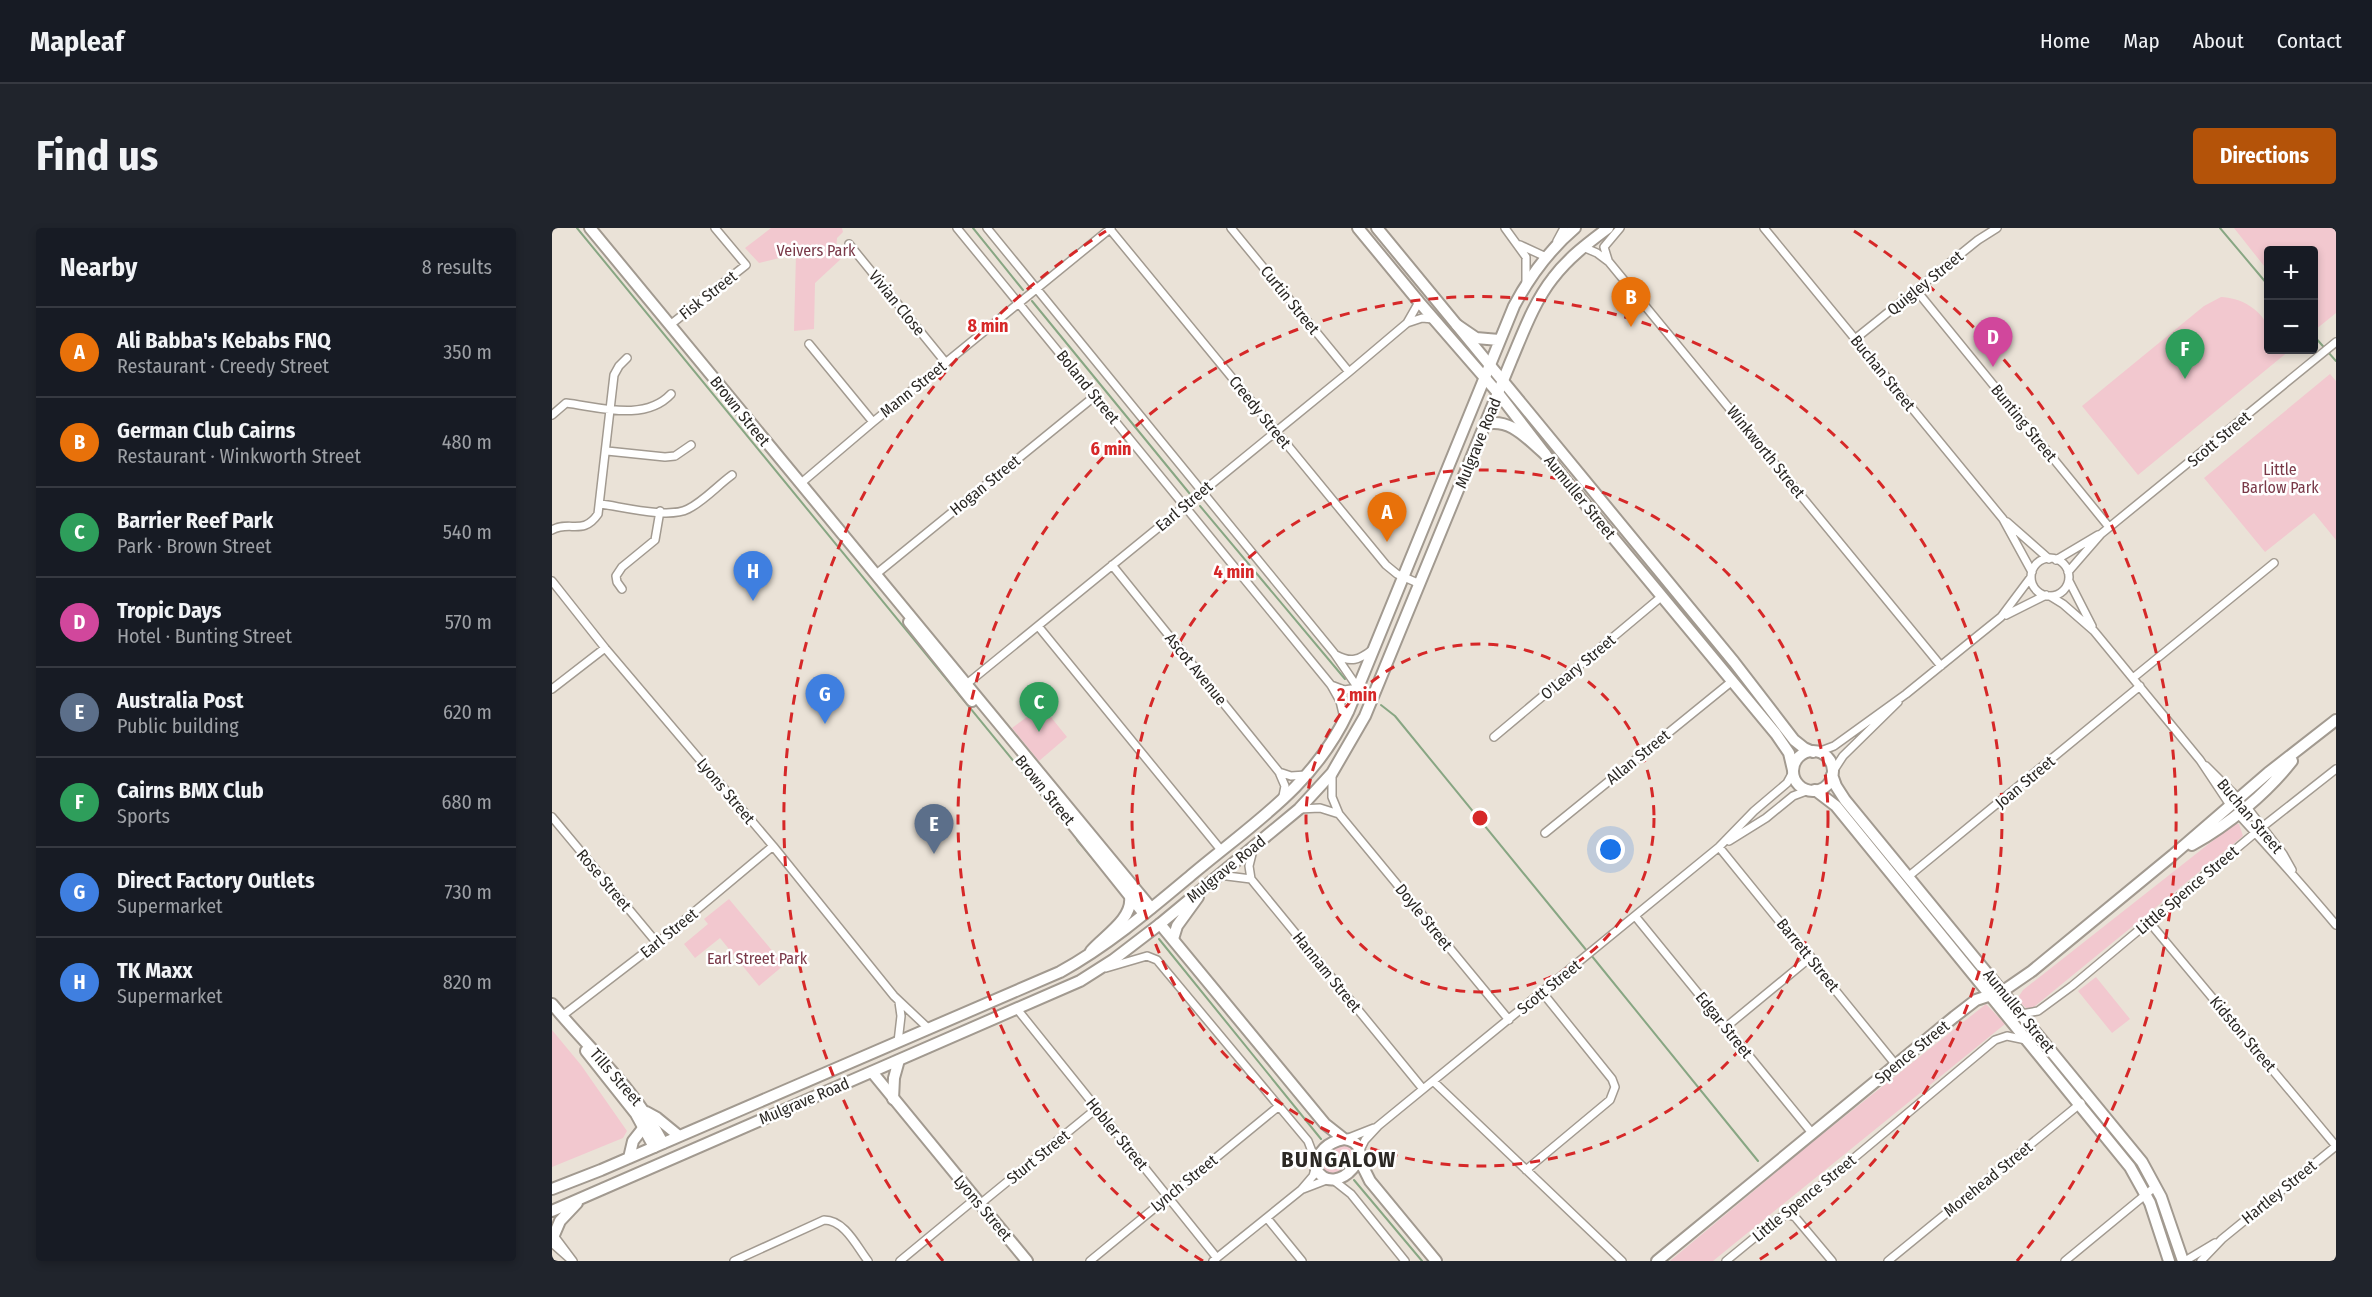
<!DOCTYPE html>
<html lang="en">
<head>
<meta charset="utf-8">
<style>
  body { margin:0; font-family:"Fira Sans Condensed",sans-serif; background:#20242c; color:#f1f3f6 }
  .controls { position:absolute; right:18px; top:18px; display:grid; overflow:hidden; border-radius:6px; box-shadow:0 3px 9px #0003 }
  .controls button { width:54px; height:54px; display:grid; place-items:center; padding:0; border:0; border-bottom:2px solid #363941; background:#171b24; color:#f1f3f6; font:30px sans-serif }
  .you { position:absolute; left:1059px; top:622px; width:21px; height:21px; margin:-15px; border:4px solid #fff; border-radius:50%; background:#1a73e8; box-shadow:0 0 0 9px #1a73e833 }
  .badge { display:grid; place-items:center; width:39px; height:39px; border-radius:50%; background:#b45309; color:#fff; font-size:20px; font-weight:700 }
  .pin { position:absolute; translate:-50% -50px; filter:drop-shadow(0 2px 3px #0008) }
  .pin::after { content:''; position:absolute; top:32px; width:21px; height:18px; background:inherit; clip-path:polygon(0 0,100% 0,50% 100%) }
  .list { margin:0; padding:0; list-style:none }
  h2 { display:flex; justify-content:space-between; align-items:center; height:78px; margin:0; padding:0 24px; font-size:26px }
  h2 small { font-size:20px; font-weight:400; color:#9ea1a6 }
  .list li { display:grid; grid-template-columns:39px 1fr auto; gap:18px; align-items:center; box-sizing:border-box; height:90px; padding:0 24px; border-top:2px solid #363941 }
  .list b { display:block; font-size:22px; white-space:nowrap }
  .list p { margin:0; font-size:20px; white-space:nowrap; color:#9ea1a6 }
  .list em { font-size:20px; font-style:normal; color:#9ea1a6 }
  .map { position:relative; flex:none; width:1784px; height:1033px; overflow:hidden; border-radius:6px }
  header { display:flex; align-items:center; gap:36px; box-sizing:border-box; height:84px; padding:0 30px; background:#171b24; border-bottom:2px solid #363941 }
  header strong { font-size:28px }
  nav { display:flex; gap:33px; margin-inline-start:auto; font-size:21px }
  .intro { display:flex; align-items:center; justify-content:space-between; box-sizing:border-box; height:144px; padding:0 36px }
  h1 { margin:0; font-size:42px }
  .button { padding:15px 27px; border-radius:6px; background:#b45309; color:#fff; font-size:21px; font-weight:700 }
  main { display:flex; gap:36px; padding:0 36px }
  aside { flex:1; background:#171b24; border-radius:6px; box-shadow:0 3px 9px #0003 }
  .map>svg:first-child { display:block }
  .green { fill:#f2c8cf }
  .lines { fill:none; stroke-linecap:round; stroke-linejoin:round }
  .stream { stroke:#88a683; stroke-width:2 }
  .street-casing { stroke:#a29a90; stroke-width:10 }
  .secondary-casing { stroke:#a29a90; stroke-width:14 }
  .primary-casing { stroke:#a29a90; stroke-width:14 }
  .street { stroke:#fff; stroke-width:7 }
  .secondary { stroke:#fff; stroke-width:10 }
  .primary { stroke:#fff; stroke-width:10 }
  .ring { fill:none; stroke:#d62828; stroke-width:3; stroke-dasharray:10 8 }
  .labels { text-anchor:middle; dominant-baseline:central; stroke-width:5; stroke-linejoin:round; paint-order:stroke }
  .park-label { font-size:16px; fill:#793948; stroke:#fff }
  .street-label { font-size:16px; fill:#2b2824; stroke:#fff }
  .district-label { font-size:22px; font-weight:bold; letter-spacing:1.5px; fill:#2b2824; stroke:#fff }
  .centre { fill:#d62828; stroke:#fff; stroke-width:3 }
  .ring-label { font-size:18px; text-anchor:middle; font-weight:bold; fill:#d62828; stroke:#fff; stroke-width:5; stroke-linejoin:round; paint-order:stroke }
</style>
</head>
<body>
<header>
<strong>Mapleaf</strong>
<nav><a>Home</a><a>Map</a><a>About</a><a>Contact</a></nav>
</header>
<div class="intro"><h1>Find us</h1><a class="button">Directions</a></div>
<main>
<aside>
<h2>Nearby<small>8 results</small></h2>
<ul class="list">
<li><span class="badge" style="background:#e8710a">A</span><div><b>Ali Babba's Kebabs FNQ</b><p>Restaurant · Creedy Street</p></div><em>350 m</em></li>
<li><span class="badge" style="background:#e8710a">B</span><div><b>German Club Cairns</b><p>Restaurant · Winkworth Street</p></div><em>480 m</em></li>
<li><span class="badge" style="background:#2e9e5b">C</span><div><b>Barrier Reef Park</b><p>Park · Brown Street</p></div><em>540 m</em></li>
<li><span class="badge" style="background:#d1479c">D</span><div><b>Tropic Days</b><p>Hotel · Bunting Street</p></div><em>570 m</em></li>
<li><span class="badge" style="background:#5c6f8a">E</span><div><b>Australia Post</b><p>Public building</p></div><em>620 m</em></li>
<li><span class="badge" style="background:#2e9e5b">F</span><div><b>Cairns BMX Club</b><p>Sports</p></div><em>680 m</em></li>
<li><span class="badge" style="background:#3f7fe0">G</span><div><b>Direct Factory Outlets</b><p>Supermarket</p></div><em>730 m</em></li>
<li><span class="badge" style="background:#3f7fe0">H</span><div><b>TK Maxx</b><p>Supermarket</p></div><em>820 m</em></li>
</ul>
</aside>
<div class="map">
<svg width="1784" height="1033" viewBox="0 0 1784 1033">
  <rect width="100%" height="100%" fill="#eae2d7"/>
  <!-- green -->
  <path class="green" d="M219,0h71l1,4 -6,6 -1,11 7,8 -28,26 -1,46 -20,2 2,-77 -37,9 -14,-15z
    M1682,0h102v85l-21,17 -1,-2v-78h-46v21z
    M1669,69c19,1 37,10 47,29 2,6 0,17 0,24l21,1 -151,124 -56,-69 122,-100z
    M1778,146l6,7v159l-22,-27 -49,39 -61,-74z
    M490,478l25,31 -28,24 -27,-33z
    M1682,596h5l4,12 -214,175 -12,-12 6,-9z
    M177,671l55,66 -25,21 -39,-48 -25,20 -11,-14 24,-20 -4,-5z
    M1544,749l34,42 -18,14 -34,-42z
    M1434,776l19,20 -292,237h-43l135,-113z
    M0,802l29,35 46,66 -4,7 -71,29z
    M795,917l7,6c-2,14 -13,24 -27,22l-5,-7c2,-13 12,-20 25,-21z"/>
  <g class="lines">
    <!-- stream -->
    <path class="stream" d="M25,0l484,591
      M421,0l50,62
      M1668,0l48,57
      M480,73l158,193
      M1762,108l22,25
      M648,278l145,173
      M829,477l14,11 192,235
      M525,612l21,25
      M607,711l162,200
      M1039,727l167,206
      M802,952l68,81"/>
    <!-- street casing -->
    <g class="street-casing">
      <path id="street" d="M405,0l374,457 9,16 4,17
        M435,0l347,425 24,35 -14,2 -13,-5
        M557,0l277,337 11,9 23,10
        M679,0l118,144
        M953,0l21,29v25
        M1212,0l239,291 29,53
        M1005,13l7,-13
        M297,16l97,119
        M968,17l26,12
        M1031,19l14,6 12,9 332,404
        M1056,32l-4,-13 16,-19
        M1364,62l193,237
        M855,95l15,-5 11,1
        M118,97l76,-60 -31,-37
        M1303,111l123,-99 19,-12
        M257,116l64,78
        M0,187l14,-12c33,4 79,19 105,-9
        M55,223l58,6 10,-1 16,-11
        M248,256l73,-62 238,-194
        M49,276c22,3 68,15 87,5 16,-8 30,-24 44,-34
        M1455,294l42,37
        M0,302c18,-10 31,6 46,-16l16,-139 5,-9 8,-8
        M1479 349a19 19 0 1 1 38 0a19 19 0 1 1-38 0Z
        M1504,332l42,-25
        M560,337l167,207 6,14 -2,10
        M1516,344l33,-38 235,-192
        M323,347l220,-179
        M0,353l53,67 168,198 121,150 35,33
        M1517,353l23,45
        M70,361l-5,-7 -1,-6 6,-9 33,-27 5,-29
        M1498,368l13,8 31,27 106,129 30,45
        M1454,387l40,-20
        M486,398l183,224
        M784,427c15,8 23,5 36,-5
        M1581,450l141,-115
        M411,459l386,-315 58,-49 12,-21
        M0,461l53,-41
        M942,509l167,-140
        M1266,524l16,-6 72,-52 69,-56 26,-21 30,-40
        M1654,538l32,32
        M727,544l12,4 15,-1
        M780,545v24l7,17 170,206
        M1280,545l11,-17 55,-54
        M1694,578l37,48 9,16
        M747,581l21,-1 19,6
        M1686,586c33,36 66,73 98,111
        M0,589l105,126
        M993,605l186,-151
        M1177,613l37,-23 27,-22 16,-6
        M1167,619l177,218
        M667,647l32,4 172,210
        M1357,648l231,-190
        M699,651l-2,-13 4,-16
        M1083,688l177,217
        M1598,695l186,223
        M554,740l41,-12 10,4 151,181 8,21
        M465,781l200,249
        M1469,786l17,-3 34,-25 189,-158 75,-59
        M10,788l95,-73 116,-97
        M1174,799l85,-70
        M346,814l3,-26 -2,-14
        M881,853l189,180
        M794,911l28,-11
        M807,924l6,-12 13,-14 341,-279 35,-36 33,-28 6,-11
        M974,942l84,-70 5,-13 -3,-8 -70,-87
        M780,951l19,15 54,67
        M751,961l26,-10
        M428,976l116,-95
        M1235,986l8,3 37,44
        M715,990l35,43
        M0,1005l21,28
        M0,1015l18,16
        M182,1033l90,-41c21,0 33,27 44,41
        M348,1033l75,-62
        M538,1033l189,-155
        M661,1033l88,-71 12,-14 3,-10
        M1174,1033l50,-41 11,-6 208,-174 12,-4 19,4
        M1336,1033l193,-158
        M1513,1033l91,-75
        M1633,1033l30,-18
        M1649,1033l21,-22 114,-93"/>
    </g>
    <!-- secondary casing -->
    <g class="secondary-casing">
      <path id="secondary" d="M38,0l561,680
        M806,0l61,74 79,91 64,83 214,258 13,19 4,17
        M825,0l357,434 60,78 10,8 9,4
        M357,394l63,79
        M1241 543a20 20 0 1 1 40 0a20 20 0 1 1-40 0Z
        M1280,547l4,11 9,14 297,362 19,35 22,64
        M485,552l107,134
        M1263,562l21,16 294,361 20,36 19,58
        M1640,617c36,-20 74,-51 100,-84
        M608,696l165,200 19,15
        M539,723c13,-15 42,-32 39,-54
        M0,776c38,46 83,85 111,139
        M34,823l50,63 18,33
        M320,844l155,189
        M792,911c40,5 -8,64 -28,30 0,-17 12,-27 28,-30z
        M807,925l4,14 7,14 66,80
        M1105,1033l297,-244 22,-17 27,-9 29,-20 141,-116 95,-82 68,-53"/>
    </g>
    <!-- primary casing -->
    <g class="primary-casing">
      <path id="primary" d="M905,97l19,13 23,2
        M933,196c26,-6 41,14 60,30
        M621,711l4,-13 21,-29
        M341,871l1,-21 5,-18
        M94,884l11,6 22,18
        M77,930l4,-17 11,-14
        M0,961l49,-19 459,-198c49,-27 92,-64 135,-100 60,-50 119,-87 153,-160l166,-406c16,-30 35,-56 61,-78
        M0,983l528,-230 33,-21 47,-36 139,-115 33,-36 33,-57 146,-355c12,-28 23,-59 42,-83 15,-20 35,-35 55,-50
        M2,1007l6,-14 17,-18"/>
    </g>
    <!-- street -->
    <use href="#street" class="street"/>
    <!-- secondary -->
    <use href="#secondary" class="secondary"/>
    <!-- primary -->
    <use href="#primary" class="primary"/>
  </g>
  <!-- distance rings -->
  <g class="ring">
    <circle cx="928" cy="590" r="174"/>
    <circle cx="928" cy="590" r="348"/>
    <path d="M651 1033A522 522 0 1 1 1205 1033"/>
    <path d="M391 1033A696 696 0 0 1 554 3M1302 3A696 696 0 0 1 1465 1033"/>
  </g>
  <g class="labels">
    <!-- park labels -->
    <g class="park-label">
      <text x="264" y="22">Veivers Park</text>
      <text x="1728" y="241">Little<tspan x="1728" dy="18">Barlow Park</tspan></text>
      <text x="205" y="730">Earl Street Park</text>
    </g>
    <!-- street labels -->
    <g class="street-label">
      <text transform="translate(1373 55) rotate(-39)">Quigley Street</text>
      <text transform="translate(156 67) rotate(-38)">Fisk Street</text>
      <text transform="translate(738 72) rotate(51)">Curtin Street</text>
      <text transform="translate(345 75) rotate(51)">Vivian Close</text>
      <text transform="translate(1331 145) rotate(51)">Buchan Street</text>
      <text transform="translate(536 159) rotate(51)">Boland Street</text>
      <text transform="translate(361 161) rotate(-39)">Mann Street</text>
      <text transform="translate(188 183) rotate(51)">Brown Street</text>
      <text transform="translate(708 184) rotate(51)">Creedy Street</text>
      <text transform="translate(1472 195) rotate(51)">Bunting Street</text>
      <text transform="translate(1667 211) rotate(-40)">Scott Street</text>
      <text transform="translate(926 215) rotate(-68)">Mulgrave Road</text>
      <text transform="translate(1214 224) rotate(51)">Winkworth Street</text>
      <text transform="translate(433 257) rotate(-39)">Hogan Street</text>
      <text transform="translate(1028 269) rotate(51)">Aumuller Street</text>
      <text transform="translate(632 278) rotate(-40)">Earl Street</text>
      <text transform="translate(1026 439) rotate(-40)">O'Leary Street</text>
      <text transform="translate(644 441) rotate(51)">Ascot Avenue</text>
      <text transform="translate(1086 529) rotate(-39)">Allan Street</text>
      <text transform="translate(1473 554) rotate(-40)">Joan Street</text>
      <text transform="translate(493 562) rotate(51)">Brown Street</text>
      <text transform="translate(174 563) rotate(50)">Lyons Street</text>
      <text transform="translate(1698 588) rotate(50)">Buchan Street</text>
      <text transform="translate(674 641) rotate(-39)">Mulgrave Road</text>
      <text transform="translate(52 652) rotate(50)">Rose Street</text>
      <text transform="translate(1635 662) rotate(-40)">Little Spence Street</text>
      <text transform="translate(872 689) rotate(51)">Doyle Street</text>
      <text transform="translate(117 705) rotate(-39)">Earl Street</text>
      <text transform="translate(1256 727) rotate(51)">Barrett Street</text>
      <text transform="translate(775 744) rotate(51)">Hannam Street</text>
      <text transform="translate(997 759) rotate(-39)">Scott Street</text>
      <text transform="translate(1467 783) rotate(51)">Aumuller Street</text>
      <text transform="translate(1172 797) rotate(51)">Edgar Street</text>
      <text transform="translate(1691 806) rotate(50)">Kidston Street</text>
      <text transform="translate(1360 824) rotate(-39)">Spence Street</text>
      <text transform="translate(64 849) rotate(49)">Tills Street</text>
      <text transform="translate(252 873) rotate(-23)">Mulgrave Road</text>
      <text transform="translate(565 906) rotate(51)">Hobler Street</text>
      <text transform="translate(486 929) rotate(-39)">Sturt Street</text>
      <text transform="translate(1436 951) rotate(-39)">Morehead Street</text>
      <text transform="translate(632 955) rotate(-39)">Lynch Street</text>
      <text transform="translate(1727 964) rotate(-39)">Hartley Street</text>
      <text transform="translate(1252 970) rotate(-39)">Little Spence Street</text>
      <text transform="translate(431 980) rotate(50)">Lyons Street</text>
    </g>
    <!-- district labels -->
    <g class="district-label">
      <text x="787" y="931">BUNGALOW</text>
    </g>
  </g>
  <circle cx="928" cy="590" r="9" class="centre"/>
  <g class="ring-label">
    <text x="436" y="104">8 min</text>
    <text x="559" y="227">6 min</text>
    <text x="682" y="350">4 min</text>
    <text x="805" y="473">2 min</text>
  </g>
</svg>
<div class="controls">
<button>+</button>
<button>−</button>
</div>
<div class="you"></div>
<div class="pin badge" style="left:835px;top:314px;background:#e8710a">A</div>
<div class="pin badge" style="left:1079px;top:99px;background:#e8710a">B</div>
<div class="pin badge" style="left:487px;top:504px;background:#2e9e5b">C</div>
<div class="pin badge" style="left:1441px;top:139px;background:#d1479c">D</div>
<div class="pin badge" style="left:382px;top:626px;background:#5c6f8a">E</div>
<div class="pin badge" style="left:1633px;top:151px;background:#2e9e5b">F</div>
<div class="pin badge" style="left:273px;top:496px;background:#3f7fe0">G</div>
<div class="pin badge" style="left:201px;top:373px;background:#3f7fe0">H</div>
</div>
</main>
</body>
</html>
